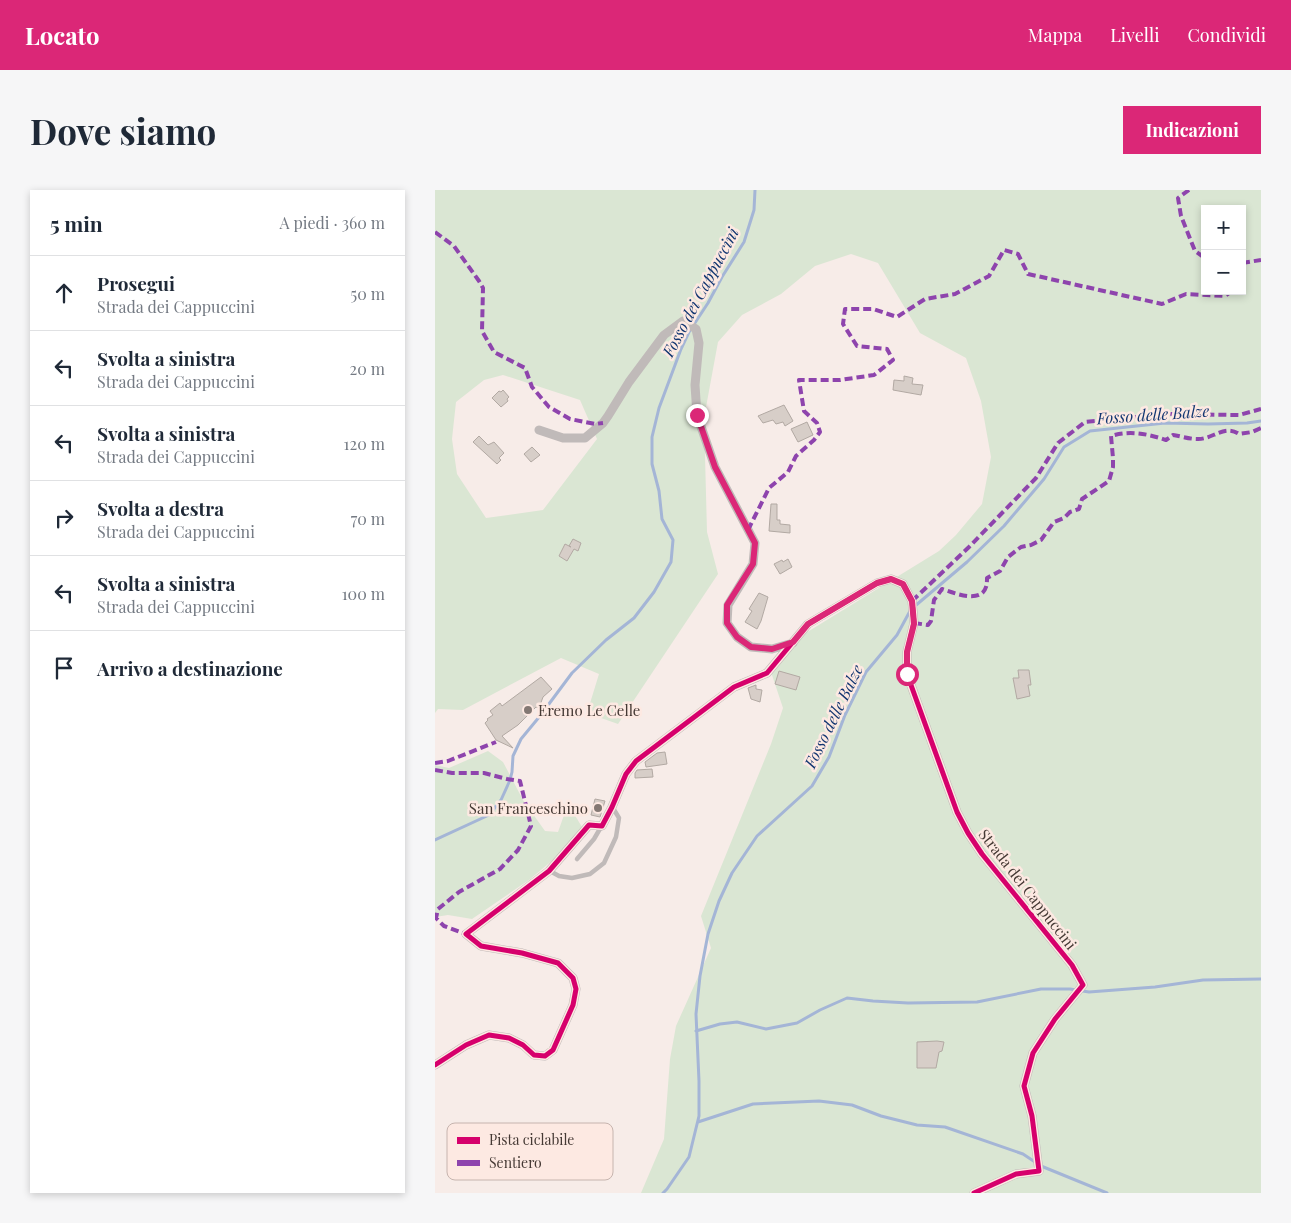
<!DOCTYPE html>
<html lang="it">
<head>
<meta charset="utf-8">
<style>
  body { margin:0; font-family:"Playfair Display",serif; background:#f6f6f7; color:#1f2937 }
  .controls { position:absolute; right:15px; top:15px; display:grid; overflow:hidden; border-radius:0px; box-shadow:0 2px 8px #0003 }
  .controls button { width:45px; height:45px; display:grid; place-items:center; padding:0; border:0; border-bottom:1px solid #e0e1e3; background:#fff; color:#1f2937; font:25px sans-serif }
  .stop { position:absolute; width:15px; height:15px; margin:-11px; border:4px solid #db2777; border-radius:50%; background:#fff }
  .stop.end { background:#db2777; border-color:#fff; box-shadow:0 1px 5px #0008 }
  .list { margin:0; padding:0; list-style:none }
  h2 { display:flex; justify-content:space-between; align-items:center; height:65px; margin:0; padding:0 20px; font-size:21px }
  h2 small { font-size:16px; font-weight:400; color:#747a83 }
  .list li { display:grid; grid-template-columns:32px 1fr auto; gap:15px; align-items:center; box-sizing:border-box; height:75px; padding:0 20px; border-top:1px solid #e0e1e3 }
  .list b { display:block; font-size:19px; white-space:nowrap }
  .list p { margin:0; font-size:16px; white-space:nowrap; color:#747a83 }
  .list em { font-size:16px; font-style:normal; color:#747a83 }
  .icon { flex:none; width:28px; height:28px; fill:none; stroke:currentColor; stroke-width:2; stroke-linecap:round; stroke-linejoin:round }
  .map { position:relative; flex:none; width:826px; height:1003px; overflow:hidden; border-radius:0px }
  header { display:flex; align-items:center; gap:30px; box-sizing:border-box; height:70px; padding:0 25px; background:#db2777; color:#fff }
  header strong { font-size:24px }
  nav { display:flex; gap:28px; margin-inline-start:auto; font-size:18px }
  .intro { display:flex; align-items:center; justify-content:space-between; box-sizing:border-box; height:120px; padding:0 30px }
  h1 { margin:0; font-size:35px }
  .button { padding:12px 22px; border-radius:0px; background:#db2777; color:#fff; font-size:18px; font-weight:700 }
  main { display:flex; gap:30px; padding:0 30px }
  aside { flex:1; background:#fff; border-radius:0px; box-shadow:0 2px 8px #0003 }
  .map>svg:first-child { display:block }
  .green { fill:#dae6d3; fill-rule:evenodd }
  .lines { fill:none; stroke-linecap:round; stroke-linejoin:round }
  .stream { stroke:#a4b5d6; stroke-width:3 }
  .building { fill:#d7cec8; stroke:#b2a9a3 }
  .service { stroke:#c0bab9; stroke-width:4.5 }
  .minor { stroke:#c0bab9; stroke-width:9 }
  .quiet { stroke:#8e44ad; stroke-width:4; stroke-dasharray:8 4; stroke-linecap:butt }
  .cycleway-casing { stroke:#fde9e2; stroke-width:8 }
  .cycleway { stroke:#d6006c; stroke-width:5 }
  .route { stroke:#db2777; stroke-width:6 }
  .poi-dot { fill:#837873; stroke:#fde9e2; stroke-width:2 }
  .labels { text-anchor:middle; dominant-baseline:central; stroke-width:5; stroke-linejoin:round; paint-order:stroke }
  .poi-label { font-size:15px; fill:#453934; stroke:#fde9e2; text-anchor:start }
  .street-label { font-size:15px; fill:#453934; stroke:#fde9e2 }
  .water-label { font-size:16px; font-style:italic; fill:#123671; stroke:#fde9e2 }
  .key { fill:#fde9e2; stroke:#c6b4ae; stroke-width:1 }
  .key-label { font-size:14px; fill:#453934 }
</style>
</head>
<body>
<header>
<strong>Locato</strong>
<nav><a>Mappa</a><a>Livelli</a><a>Condividi</a></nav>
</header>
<div class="intro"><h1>Dove siamo</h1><a class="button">Indicazioni</a></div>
<main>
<aside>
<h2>5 min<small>A piedi · 360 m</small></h2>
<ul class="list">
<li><svg class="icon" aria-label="ahead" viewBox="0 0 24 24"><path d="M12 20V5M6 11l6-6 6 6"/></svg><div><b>Prosegui</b><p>Strada dei Cappuccini</p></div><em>50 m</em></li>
<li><svg class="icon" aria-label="left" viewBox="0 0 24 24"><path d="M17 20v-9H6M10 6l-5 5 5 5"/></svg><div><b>Svolta a sinistra</b><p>Strada dei Cappuccini</p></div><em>20 m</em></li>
<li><svg class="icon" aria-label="left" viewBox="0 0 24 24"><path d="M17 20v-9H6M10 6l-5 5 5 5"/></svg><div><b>Svolta a sinistra</b><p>Strada dei Cappuccini</p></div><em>120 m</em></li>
<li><svg class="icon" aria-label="right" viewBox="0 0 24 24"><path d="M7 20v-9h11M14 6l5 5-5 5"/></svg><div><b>Svolta a destra</b><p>Strada dei Cappuccini</p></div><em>70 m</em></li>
<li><svg class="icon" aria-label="left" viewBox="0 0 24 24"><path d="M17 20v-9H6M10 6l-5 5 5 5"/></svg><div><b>Svolta a sinistra</b><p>Strada dei Cappuccini</p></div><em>100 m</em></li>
<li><svg class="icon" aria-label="arrive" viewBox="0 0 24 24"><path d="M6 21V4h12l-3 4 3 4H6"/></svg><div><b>Arrivo a destinazione</b></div></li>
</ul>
</aside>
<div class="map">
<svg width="826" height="1003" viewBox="0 0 826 1003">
  <rect width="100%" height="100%" fill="#f7ece8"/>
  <!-- green -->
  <path class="green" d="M0,0h826v1003h-620l23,-54 6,-80 6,-33 35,-78 -10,-32 70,-172 12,-36 -13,-39 26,-30 143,-88 17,-16 26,-31 9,-47 -10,-56 -15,-43 -46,-25 -42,-70 -27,-9 -36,12 -34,28 -39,21 -24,27 -14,76 3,114 11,42 -100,150 -31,-11 12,-39 -38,-16 -98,52 -25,-1 -3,4zM770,19h37v82h-37zM68,185l77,25 17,39 -54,71 -57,8 -29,-44 -5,-35 4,-37 28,-22z
    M53,561l15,11 20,38 22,31 13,1 10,-28 14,23 -22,27 -31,26 -57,39 -24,-4 -13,2v-152l14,3z"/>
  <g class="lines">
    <!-- stream -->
    <path class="stream" d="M480,416l52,-44 37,-36 40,-47 20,-32 26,-16 75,-8 43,1 39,-1 14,-2
      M0,650l54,-25 12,-15 9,-20 2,-8 1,-16 8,-17 19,-23 32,-43 34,-33 28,-22 20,-26 17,-30 2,-22 -11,-21 -3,-28 -7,-27v-27l7,-29 22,-59 8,-17 19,-29 14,-26 22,-35 10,-32 1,-20
      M261,841l24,-7 17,-2 29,7 31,-6 23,-13 27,-12 26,3 35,2 69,-1 64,-13h29l19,3 66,-5 48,-7 58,-1
      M263,932l55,-18 66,-3 33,4 29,11 36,9 28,2 78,27 12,8
      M606,976l66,27
      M228,1003l4,-4 22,-32 10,-41v-35l-3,-67 4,-38 8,-42 11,-33 13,-28 25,-37 55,-50 17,-29 16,-42 21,-43 31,-37 13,-24"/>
  </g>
  <!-- building -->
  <path class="building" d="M469,186l9,2 -1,6 11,1 -2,10 -28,-5 1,-10 10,1z
    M68,200l6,7 -2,2 1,2 -7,6 -9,-9 7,-7 2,1z
    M349,215l9,16 -8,5 -2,-4 -7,2 -3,-4 -10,3 -5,-7z
    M372,232l6,13 -15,7 -7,-13z
    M44,246l9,9 6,-3 10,11 -5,5 2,2 -4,4 -24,-22z
    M97,257l8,8 -9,7 -7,-8z
    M336,314h6v16h3v4l10,1v8l-21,-2z
    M138,349l8,4 -3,8 -4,-2 -7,12 -8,-5 6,-12 6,3 -2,-1z
    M353,369l4,8 -12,7 -6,-10 8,-4 1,2z
    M324,403l9,4 -7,24 -4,8 -12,-7 7,-11 -3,-2z
    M583,480h11l2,15h-3l2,11 -13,3 -4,-21h6z
    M344,481l21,6 -4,13 -21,-6z
    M106,487l11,12 -9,8 -4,11 -3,-1 -18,18 -16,11 11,12 -17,-8 -11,-17 3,-3 -1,-1 6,-4 -3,-4 10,-8 2,3z
    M321,495v4l6,1 -2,12 -9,-3 -3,-11z
    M230,562l2,12 -21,3 -1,-5 12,-9z
    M217,579l1,8 -18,1v-5l2,-3z
    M160,609l10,2 -5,16 -9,-2z
    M502,851l7,1 -2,9 -3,1 -3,16h-19v-26z"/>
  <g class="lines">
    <!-- service -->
    <path class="service" d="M142,669l17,-20 7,-12
      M115,681l9,5 13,2 18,-4 14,-11 12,-26 3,-19 -6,-10"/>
    <!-- minor -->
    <path class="minor" d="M104,240l24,8h22l18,-15 5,-7 21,-34 35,-47 19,-14 13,8 3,14 -4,42 2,30 18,52 40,76 -2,21 -25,41 -1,18 10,14 14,10 21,2 21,-6
      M0,875l31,-20 23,-10 20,3 14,7 11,10 11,1 8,-6 20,-45 3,-16 -3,-11 -15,-15 -36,-10 -41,-7 -15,-12 83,-63 40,-46 13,1 10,-19 14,-33 10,-13 98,-74 33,-14 41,-49 69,-41 14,-4 12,5 9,17 2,22 -7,29v22l50,138 11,21 14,21 90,111 11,20 -28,34 -22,34 -9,33 8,30 7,55 -23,3 -42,19"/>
    <!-- quiet -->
    <path class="quiet" d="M754,0l-11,8 3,18 14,35 10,7
      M0,42l19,14 25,35 4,7 -1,43 12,21 31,16 7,19 17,20 21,12 25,5 8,-1
      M807,73l19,-3
      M807,94v1
      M313,340l21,-42 19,-16 8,-16 18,-16 6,-8 -3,-9 -13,-12 -5,-31h41l34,-5 19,-15 -6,-11 -30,-3 -14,-22 2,-15h28l24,8 28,-18 30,-5 34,-18 15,-26 14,4 10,20 134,30 24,-10 39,2 7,-5
      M477,411l57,-54 67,-69 22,-35 27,-21 82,-8 72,1 22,-6
      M479,433l14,2 3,-4 3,-21 8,-11c12,4 39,15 44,-2 1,-3 1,-6 1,-9l13,-7 8,-14 13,-10 10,-2 10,-5 13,-18 10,-4 6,-6 9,-3 3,-10 27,-18 4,-14v-9l-2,-22c19,-6 37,-2 55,4l7,-5c7,1 16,4 24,4 15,1 27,-15 42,-5l13,-2 9,-4
      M0,573l13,-2 48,-19
      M0,580l17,3h32l23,6 13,2 11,45 -13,24 -18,19 -41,23 -21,17 -2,9 8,8 22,8"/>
    <!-- cycleway casing -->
    <g class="cycleway-casing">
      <path id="cycleway" d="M0,875l31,-20 23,-10 20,3 14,7 11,10 11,1 8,-6 20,-45 3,-16 -3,-11 -15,-15 -36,-10 -41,-7 -15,-12 83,-63 40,-46 13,1 10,-19 14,-33 10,-13 98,-74 33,-14 41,-49 69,-41 14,-4 12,5 9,17 2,22 -7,29v22l50,138 11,21 14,21 90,111 11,20 -28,34 -22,34 -9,33 8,30 7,55 -23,3 -42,19"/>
    </g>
    <!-- cycleway -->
    <use href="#cycleway" class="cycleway"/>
  </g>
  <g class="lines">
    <!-- route -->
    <path class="route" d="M262,225l18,52 40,76 -2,21 -26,41v18l10,14 14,10 21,2 21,-7 15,-18 69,-41 14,-4 12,5 9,17 2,23 -7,28v22"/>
  </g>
  <!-- markers -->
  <g class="poi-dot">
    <circle cx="93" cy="520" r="5"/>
    <circle cx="163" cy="618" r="5"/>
  </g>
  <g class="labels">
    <!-- poi labels -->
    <g class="poi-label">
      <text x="103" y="520">Eremo Le Celle</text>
      <text x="153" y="618" text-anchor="end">San Franceschino</text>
    </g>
    <!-- street labels -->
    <g class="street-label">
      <text transform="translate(593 699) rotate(52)">Strada dei Cappuccini</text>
    </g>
    <!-- water labels -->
    <g class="water-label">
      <text transform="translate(265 102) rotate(-62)">Fosso dei Cappuccini</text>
      <text transform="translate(718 224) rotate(-4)">Fosso delle Balze</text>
      <text transform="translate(398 526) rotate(-64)">Fosso delle Balze</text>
    </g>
  </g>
  <!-- legend -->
  <rect x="12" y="933" width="166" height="57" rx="8" class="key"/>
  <rect x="22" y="947" width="23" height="7" fill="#d6006c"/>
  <rect x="22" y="970" width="23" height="6" fill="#8e44ad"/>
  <g class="key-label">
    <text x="54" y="955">Pista ciclabile</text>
    <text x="54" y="978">Sentiero</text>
  </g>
</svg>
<div class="controls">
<button>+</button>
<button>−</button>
</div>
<div class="stop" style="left:472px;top:484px"></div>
<div class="stop end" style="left:262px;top:225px"></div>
</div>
</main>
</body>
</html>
